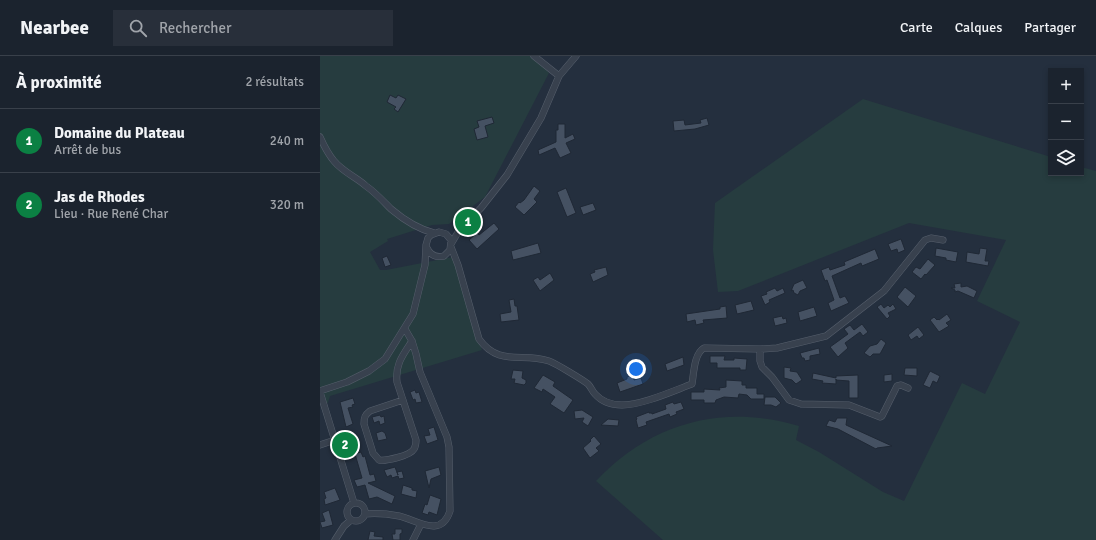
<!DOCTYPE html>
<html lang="fr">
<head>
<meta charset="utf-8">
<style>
  body { margin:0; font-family:Signika,sans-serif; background:#282f3a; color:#f1f3f6 }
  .controls { position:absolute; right:12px; top:12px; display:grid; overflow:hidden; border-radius:0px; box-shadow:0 2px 6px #0003 }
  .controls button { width:36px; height:36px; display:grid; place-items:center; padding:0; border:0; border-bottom:1px solid #39404a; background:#1b232e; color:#f1f3f6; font:20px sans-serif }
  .you { position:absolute; left:316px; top:313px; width:14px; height:14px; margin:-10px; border:3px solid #fff; border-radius:50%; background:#1a73e8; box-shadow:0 0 0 6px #1a73e833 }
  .badge { display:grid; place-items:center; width:26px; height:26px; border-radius:50%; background:#0b8043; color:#fff; font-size:13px; font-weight:700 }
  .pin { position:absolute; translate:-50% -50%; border:2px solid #fff; box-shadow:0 1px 4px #0006 }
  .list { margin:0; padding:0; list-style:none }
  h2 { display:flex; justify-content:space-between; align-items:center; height:52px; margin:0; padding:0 16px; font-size:17px }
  h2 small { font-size:13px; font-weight:400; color:#a0a4aa }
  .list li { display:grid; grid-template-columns:26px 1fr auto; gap:12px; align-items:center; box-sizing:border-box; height:64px; padding:0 16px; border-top:1px solid #39404a }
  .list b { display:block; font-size:15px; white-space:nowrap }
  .list p { margin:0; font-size:13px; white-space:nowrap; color:#a0a4aa }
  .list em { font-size:13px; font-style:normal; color:#a0a4aa }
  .icon { flex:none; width:22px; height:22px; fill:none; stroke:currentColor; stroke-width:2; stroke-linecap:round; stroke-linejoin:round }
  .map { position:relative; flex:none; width:776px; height:484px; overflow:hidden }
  header { display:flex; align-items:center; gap:24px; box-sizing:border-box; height:56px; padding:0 20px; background:#1b232e; border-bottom:1px solid #39404a }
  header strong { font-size:19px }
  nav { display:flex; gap:22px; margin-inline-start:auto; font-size:14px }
  .search { width:280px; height:36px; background:#282f3a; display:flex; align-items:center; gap:10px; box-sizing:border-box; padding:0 14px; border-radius:0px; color:#a0a4aa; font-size:15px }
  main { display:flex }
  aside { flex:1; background:#1b232e }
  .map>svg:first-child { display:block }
  .green { fill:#263c3f }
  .building { fill:#455162; stroke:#1f2835 }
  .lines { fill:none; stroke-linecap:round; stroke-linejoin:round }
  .street-casing { stroke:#565f6c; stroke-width:7 }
  .street { stroke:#38414e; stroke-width:6 }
</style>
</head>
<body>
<header>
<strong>Nearbee</strong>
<div class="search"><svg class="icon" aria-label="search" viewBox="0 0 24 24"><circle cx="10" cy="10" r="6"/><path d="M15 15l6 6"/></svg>Rechercher</div>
<nav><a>Carte</a><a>Calques</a><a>Partager</a></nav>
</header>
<main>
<aside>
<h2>À proximité<small>2 résultats</small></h2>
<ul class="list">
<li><span class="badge">1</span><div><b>Domaine du Plateau</b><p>Arrêt de bus</p></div><em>240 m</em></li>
<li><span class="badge">2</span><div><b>Jas de Rhodes</b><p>Lieu · Rue René Char</p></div><em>320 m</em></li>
</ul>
</aside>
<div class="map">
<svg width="776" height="484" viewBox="0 0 776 484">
  <rect width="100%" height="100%" fill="#242f3e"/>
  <!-- green -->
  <path class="green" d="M0,0h214l15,17 -64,124 -36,27 -17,1 -45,14 1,2 -18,11 10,18h6l67,-13 29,93 -152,46 -2,7 -6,2 -2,-2z
    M543,43l188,58v16h30v-6l15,4v369h-433l-67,-59c54,-58 127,-78 203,-55l-3,14 23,12 64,40 21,9 58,-118 23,11 35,-72 -43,-21 29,-61 -97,-17 -171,68 -20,1 -5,-42 2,-47z"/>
  <!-- building -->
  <path class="building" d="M70,39l6,3 2,-3 8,4 -8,13 -4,-3 2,-2 -9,-5z
    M172,61l2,6 -9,3 3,11 -11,3 -3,-11 5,-2 -2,-6z
    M387,62l2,7 -14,4 -21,2 -1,-10 11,-1 1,5 16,-2 -1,-3z
    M238,68h7v14l8,-4 2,5 -9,4 5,10 -11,5 -5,-10 -16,7 -1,-5 18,-8v-12h2z
    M214,130l6,5 -6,8 3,3 -13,13 -9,-8 4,-5 1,1 4,-3z
    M246,132l10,25 -9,4 -10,-25z
    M273,147l3,7 -13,5 -3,-8z
    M174,167l5,6 -22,20 -8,-9 8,-7 2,2z
    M581,183l4,11 -7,3 -1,-4 -6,2 -3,-7z
    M218,187l3,10 -28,7 -2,-9z
    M616,192l22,4 -2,10 -10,-2v-2l-11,-2z
    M660,192l7,1 -2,12h4l-1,5 -22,-4 1,-10 12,2z
    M555,193l4,10 -17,7 -1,-3 -29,13 8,22 5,-2 4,7 -18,8 -3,-8 6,-3 -7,-20 -2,1 -4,-11 8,-3 1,3 15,-5 -1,-3z
    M67,200l4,9 -6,2 -3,-9z
    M608,203l7,6 -9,10 -1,-1 -4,5 -9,-7 4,-5 4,2z
    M286,211l2,8 -15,7 -3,-8 5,-2 -1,-2z
    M230,217l4,7 -14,11 -7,-11 5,-3 2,3z
    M483,224l4,8 -7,3 -2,4 -4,-2 -1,-3 -2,1 3,-7z
    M641,227v4l6,-1 10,5 -3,7 -16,-7 -3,1v-2l-4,-2h4l-1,-4z
    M585,231l11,9 -8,11 -11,-10z
    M455,232l2,3 6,-3 2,5 -16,7 1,2 -5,3 -4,-9 6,-2 -1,-2z
    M194,243l1,7h2l2,14 -18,2 -1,-8 11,-2 -2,-12z
    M431,245l3,9 -17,4 -2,-9z
    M561,248l3,4 4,-3 2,2 3,-3 3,5 -8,4 2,3 -3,3 -10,-12z
    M406,250l1,12 -24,2 1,3 -8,2 -1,-5 -8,2 -1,-8 34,-5v-2z
    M494,251l3,9 -17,5 -2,-9z
    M627,258l4,6 -5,3 3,3 -10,6 -9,-12 4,-3 3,3 1,-1 1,1z
    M462,260l1,3 3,-1 1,5 -12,3 -2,-8z
    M542,268l6,8 -5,4 -3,-4 -15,11 3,5 -10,9 -8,-10 18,-13 -4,-5 6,-4 4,5z
    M598,271l6,8 -5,4 -2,-3 -6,4 -3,-5z
    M561,283l5,4 -6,11h-7l-3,3 -6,-4 6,-7 7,-2z
    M499,292l1,6 -10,2v4l-5,1 -1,-3h-2l-2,-5z
    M390,300h15l-1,4h10v-2l13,1 -1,11h-6v-2h-23v-5h-7z
    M363,301l1,8 -17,6 -2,-7z
    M464,311l7,1 -1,3 7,1 5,8 -6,4 -4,-4 -8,-2z
    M585,312h12v8l-13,-1z
    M193,314l10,1 -1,7 4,2v3l-2,2 -10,-2 1,-4h-4z
    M610,315l10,5 -3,7 -4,-2 -3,7 -7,-3z
    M493,317l23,5v-2l22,-1v23h-9v-17l-13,-1v-1v5l-14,-1 1,-2 -11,-2z
    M572,318v7l-8,1v-7z
    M223,319l12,7 -2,4 20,14 -9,13 -14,-9 5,-7 -12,-8 -1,3 -8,-4z
    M313,319l1,5 7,-2 2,6 -23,8 -3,-9 10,-4v-2z
    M406,324l16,1v4h4v3h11v6h7v5h-13l-4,-4 -8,-1 -1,4 -14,-1 -8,3 -1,3h-11v-3h-13v-8h13v-3l16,1 -1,-2 7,-1z
    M95,334l1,3 3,-1 3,10 -6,1 -1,-4 -2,1 -3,-8z
    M445,341h10l6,6 -5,4 -5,-2h-7z
    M33,342l2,6 -3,1 1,2 -5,1 5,16 -7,3 -6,-25z
    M353,346l1,2 7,-2 3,7 -8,3 1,2 -7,3 -1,-3 -23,8 1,3 -9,3 -2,-8 1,-1 -1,-2 13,-5v1h3v1l14,-5 -1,-4z
    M262,354l11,7 -5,9 -6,-4 2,-4 -9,1 -1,-8z
    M60,359l1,2 3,-1 1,7 -5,2 -1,-4 -5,2 -2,-6z
    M517,362h10l-1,7 46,21 -15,2 -1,1 -38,-20 -12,-3 3,-6 6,2z
    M288,363l11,1 -1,6 -17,-1z
    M114,371l4,13 -11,4 -3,-8 6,-1 -2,-6z
    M62,375l3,2 2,6 -9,2 -2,-8z
    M274,380l7,8 -5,4 3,3 -9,7 -7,-10 8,-7 -1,-1z
    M41,396l2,5 2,-1 5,19 4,-1 2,7 -8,2 27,13 -3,8 -15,-7 -8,2 -4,-14 -8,2 -3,-7 8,-2 -7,-24z
    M75,411l3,8 -1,-3 5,-1 2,7 -5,1 -1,-3 -6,2 -1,-3 -4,2 -3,-7z
    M119,411l2,8 -10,4 -2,9 -4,-17z
    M83,429l9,3v2l5,1 -1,7 -15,-4z
    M15,432l5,12 -15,5 -1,-6 2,-1 -2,-6z
    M110,439l11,4 -4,16 -8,-3 -1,3 -6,-2 3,-9 2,1z
    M9,454l4,15 -11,3 -2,-6 5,-1 -3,-8z
    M75,473h7v4l-2,1v6h-7l-1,-6h3z
    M50,475l5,1 -1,4 9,1v3h-15z"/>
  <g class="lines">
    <!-- street casing -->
    <g class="street-casing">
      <path id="street" d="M214,0l25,20
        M0,81c4,9 8,17 14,24 9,11 22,16 32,25 10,7 17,15 25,23 13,11 27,20 43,24
        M131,188l9,-15 21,-21 26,-33 34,-57 18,-42 17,-20
        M131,191l7,18 21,74c20,28 43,13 70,22 6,2 34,19 39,23 3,3 4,7 7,10 7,8 17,11 27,11 20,0 51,-14 70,-21 2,-12 2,-30 12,-36l56,1 17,-1 49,-12 58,-45 41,-51 6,-2 12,2
        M440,293v12l2,6 10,10 17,23 12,4 48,1 31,12 2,-1 15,-30 4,-1 7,3
        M0,335l27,-9 22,-11 16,-12 28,-45 12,-49 1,-20 2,-7 3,-3 8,-3 7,2 5,6 -1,10 -6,6c-8,2 -14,-1 -17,-8
        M0,336l34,111
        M83,344l-33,11c-5,4 -6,6 -6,13l9,29 6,7c7,1 31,-4 35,-11 2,-3 2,-6 2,-9l-19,-58c-2,-18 6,-27 15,-41
        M0,389l15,-5
        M27 456a9 9 0 1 1 18 0a9 9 0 1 1-18 0Z
        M45,458c11,-1 23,0 34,2 18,4 42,23 51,-5l-1,-64 -2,-10 -27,-65 -4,-18 -4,-13 -7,-12
        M15,484l9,-14 7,-6
        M93,484l8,-16"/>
    </g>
    <!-- street -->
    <use href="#street" class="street"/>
  </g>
</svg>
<div class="controls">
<button>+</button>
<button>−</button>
<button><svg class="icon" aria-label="layers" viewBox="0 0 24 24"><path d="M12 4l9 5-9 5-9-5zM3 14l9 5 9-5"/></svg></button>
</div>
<div class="you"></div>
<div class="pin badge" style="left:148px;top:166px">1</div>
<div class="pin badge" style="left:25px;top:389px">2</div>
</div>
</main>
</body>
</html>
